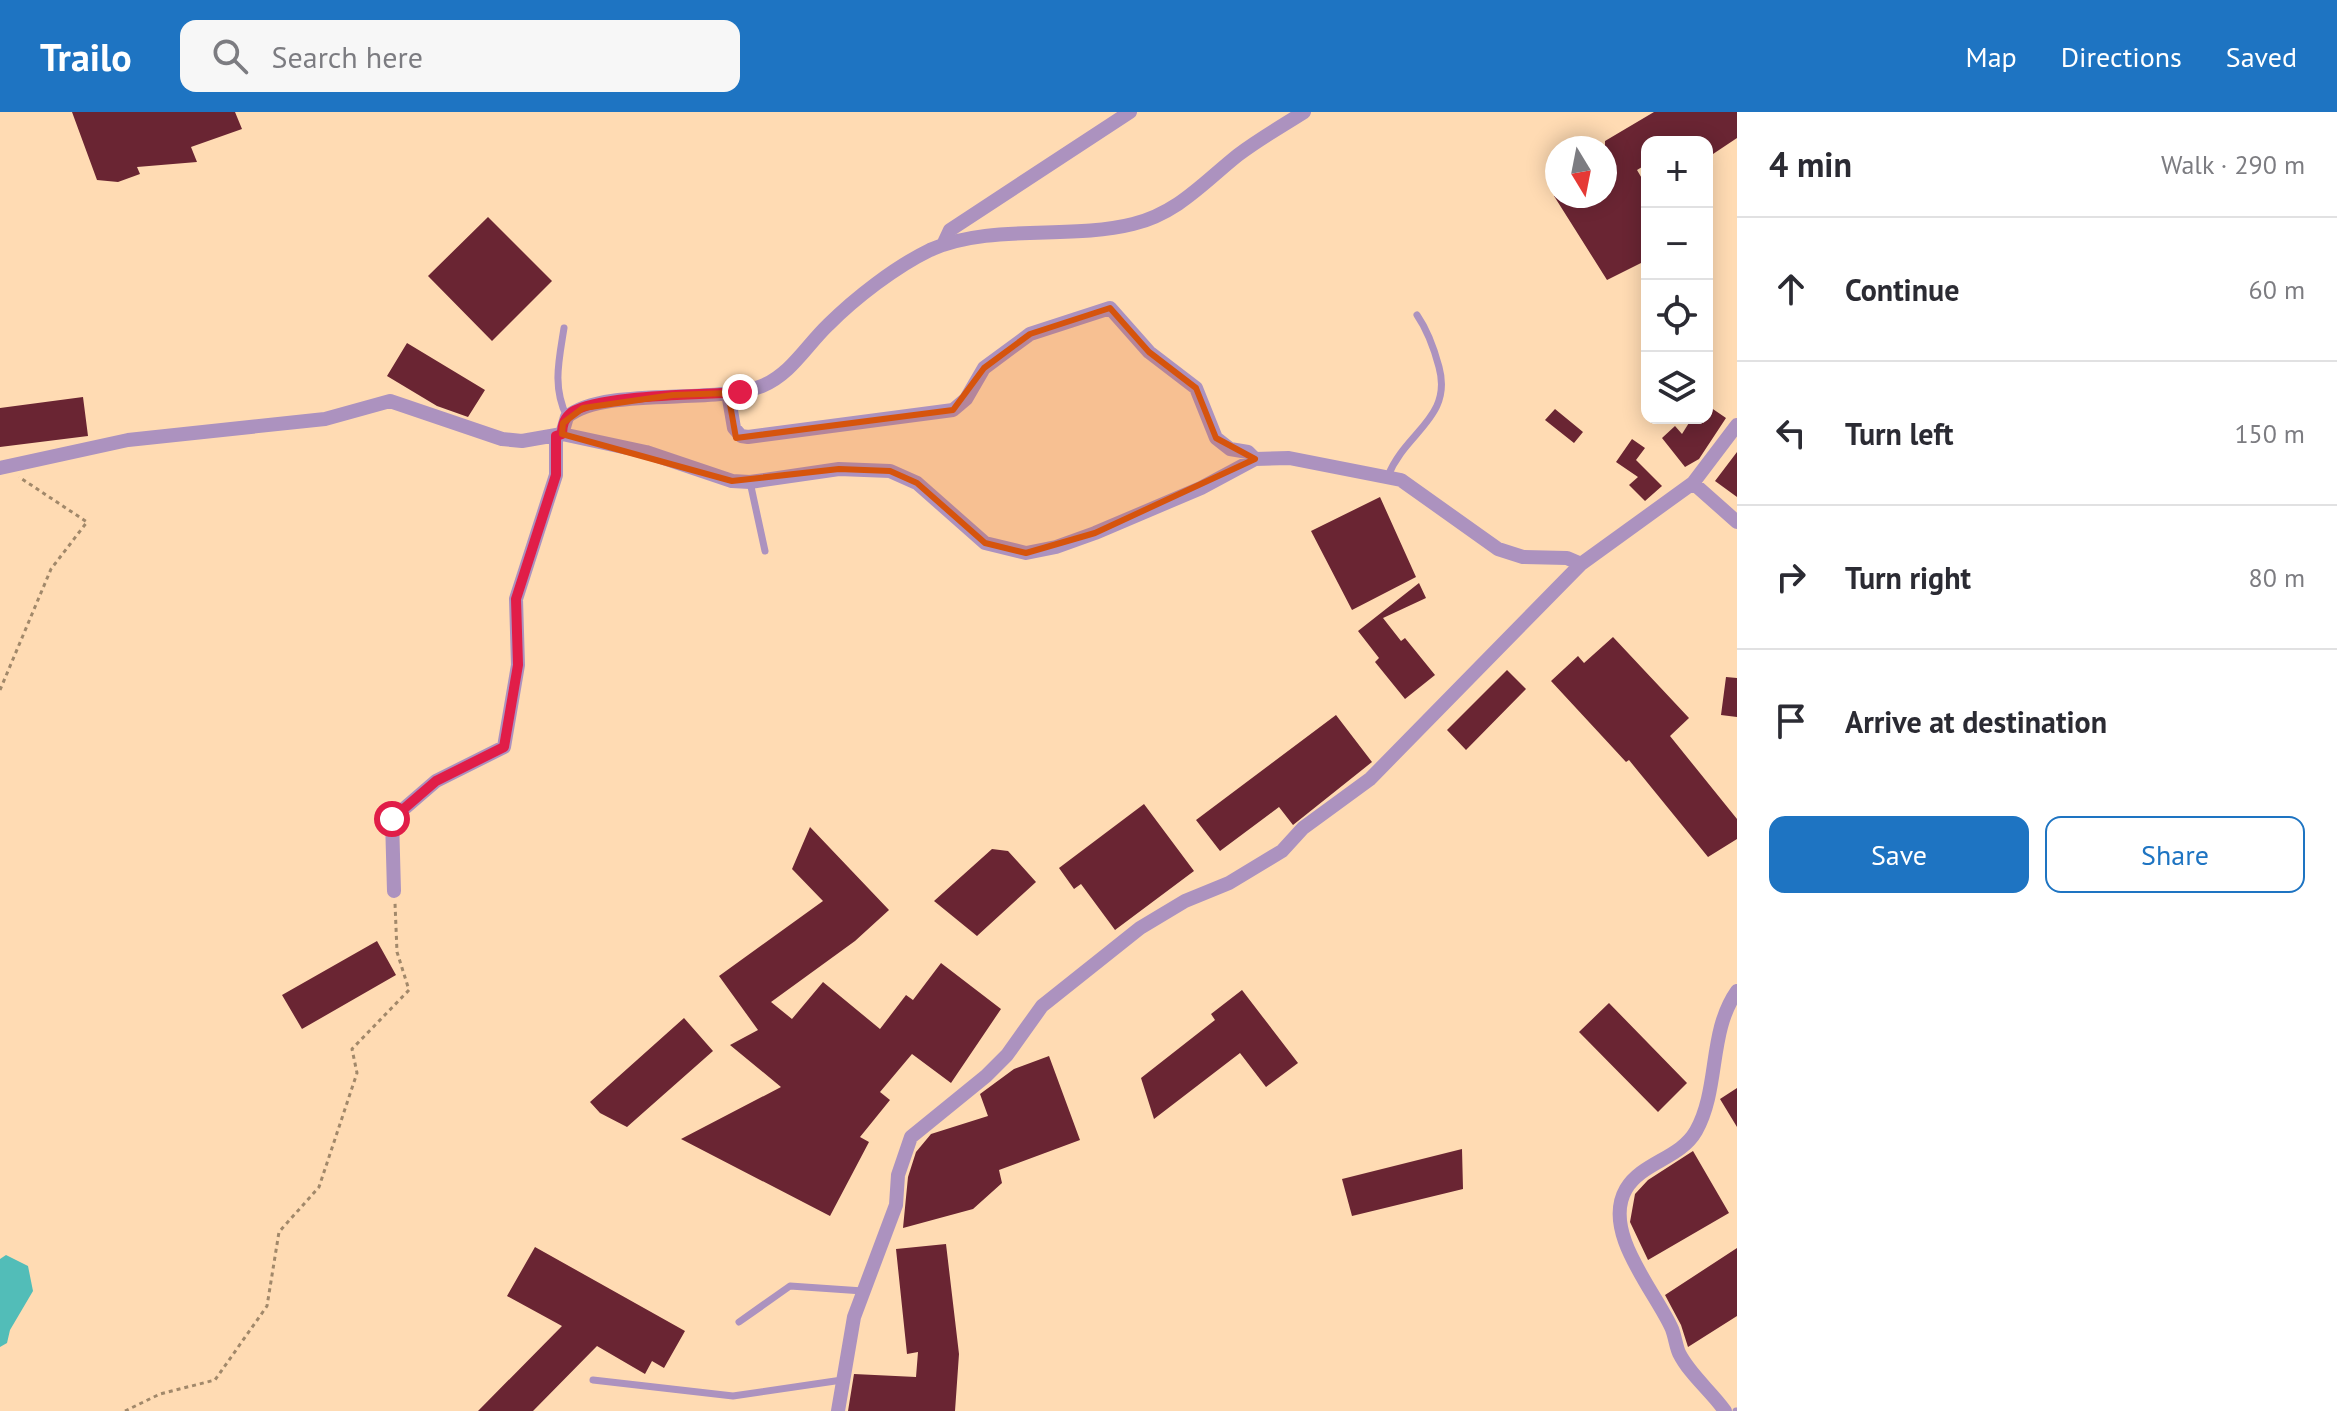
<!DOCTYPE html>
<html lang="en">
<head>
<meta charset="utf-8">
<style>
  body { margin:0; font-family:"PT Sans",sans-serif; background:#f7f7f7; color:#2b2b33 }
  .controls { position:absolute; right:24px; top:24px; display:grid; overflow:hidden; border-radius:16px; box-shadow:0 4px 20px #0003 }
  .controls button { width:72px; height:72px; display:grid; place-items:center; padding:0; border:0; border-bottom:2px solid #e1e1e2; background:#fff; color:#2b2b33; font:40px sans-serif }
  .compass { position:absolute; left:1545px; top:24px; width:72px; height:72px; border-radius:50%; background:#fff; box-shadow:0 4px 20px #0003; rotate:170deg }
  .stop { position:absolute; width:24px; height:24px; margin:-18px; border:6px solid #e11d48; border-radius:50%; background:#fff }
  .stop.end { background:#e11d48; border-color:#fff; box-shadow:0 2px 8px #0008 }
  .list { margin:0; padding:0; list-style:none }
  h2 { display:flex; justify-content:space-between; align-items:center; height:104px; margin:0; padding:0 32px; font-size:34px }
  h2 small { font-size:26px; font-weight:400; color:#7c7c81 }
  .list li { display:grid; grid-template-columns:52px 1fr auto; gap:24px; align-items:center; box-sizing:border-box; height:144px; padding:0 32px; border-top:2px solid #e1e1e2 }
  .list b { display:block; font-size:30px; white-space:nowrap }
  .list em { font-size:26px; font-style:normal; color:#7c7c81 }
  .actions { display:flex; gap:16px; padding:24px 32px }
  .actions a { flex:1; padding:18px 0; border:2px solid #1e74c2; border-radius:16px; text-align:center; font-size:28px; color:#1e74c2 }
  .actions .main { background:#1e74c2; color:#fff }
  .icon { flex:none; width:44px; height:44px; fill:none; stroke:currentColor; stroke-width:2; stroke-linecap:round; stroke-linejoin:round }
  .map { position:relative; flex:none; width:1737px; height:1299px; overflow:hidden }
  header { display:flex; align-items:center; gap:48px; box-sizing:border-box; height:112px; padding:0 40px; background:#1e74c2; color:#fff }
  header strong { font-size:38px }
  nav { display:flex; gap:44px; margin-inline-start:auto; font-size:28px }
  .search { width:560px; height:72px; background:#f7f7f7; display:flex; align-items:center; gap:20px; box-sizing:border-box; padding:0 28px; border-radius:16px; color:#7c7c81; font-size:30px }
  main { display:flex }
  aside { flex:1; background:#fff }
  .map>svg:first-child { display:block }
  .water { fill:#52bdb8 }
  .building { fill:#6a2533 }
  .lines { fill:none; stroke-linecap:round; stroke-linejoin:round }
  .path { stroke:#a1886a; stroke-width:3; stroke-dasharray:4 4; stroke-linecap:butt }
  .service { stroke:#ac92bf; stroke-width:7 }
  .minor { stroke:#ac92bf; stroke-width:14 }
  .route { stroke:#e11d48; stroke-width:10 }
  .marked { fill:#d6540d; fill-opacity:0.2; stroke:#d6540d; stroke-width:6; stroke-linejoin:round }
</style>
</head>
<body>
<header>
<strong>Trailo</strong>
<div class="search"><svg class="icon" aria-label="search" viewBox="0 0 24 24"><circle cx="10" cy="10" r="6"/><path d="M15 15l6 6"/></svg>Search here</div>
<nav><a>Map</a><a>Directions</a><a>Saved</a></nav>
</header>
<main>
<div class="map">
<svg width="1737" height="1299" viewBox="0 0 1737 1299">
  <rect width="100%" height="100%" fill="#ffdbb3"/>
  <!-- water -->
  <path class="water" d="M6,1143l22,11 5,25 -23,39 -3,13 -7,4v-88z"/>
  <!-- building -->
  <path class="building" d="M72,0h163l7,17 -51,18 6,15 -60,5 3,7 -22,8 -21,-2z
    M1654,0h83v26l-30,20v-16h-60v22l-10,6 10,17v73l-40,20 -53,-84h51v-55z
    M488,105l64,64 -60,60 -64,-65z
    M407,231l78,47 -17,27 -31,-11 -50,-30z
    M83,285l5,39 -88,11v-39z
    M1707,293l19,13 -27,41 -14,8 -23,-29 13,-12 7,8 10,-16h15z
    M1555,297l28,23 -9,11 -29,-23z
    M1632,327l13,9 -9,12 26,26 -17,15 -16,-16 9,-8 -22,-15z
    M1737,340v45l-22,-16z
    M1380,385l36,80 -64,33 -41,-79z
    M1419,471l7,15 -43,20 18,23 4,-3 30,37 -30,24 -30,-37 4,-4 -21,-27z
    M1613,525l76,81 -19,18 67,83v20l-29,18 -79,-97 -3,2 -75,-81 27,-25 6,7z
    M1507,558l19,19 -60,61 -19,-20z
    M1726,565l11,1v39l-16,-2z
    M1336,603l36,47 -79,63 -14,-18 -59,44 -24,-31z
    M1144,692l50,67 -79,59 -34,-46 -7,5 -15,-21z
    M810,715l79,83 -34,31 -84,61 21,17 31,-37 57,47 26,-34 7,5 28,-37 60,46 -50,74 -39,-29 -32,38 10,8 -30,37 9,5 -39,74 -149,-77 100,-52 -51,-42 28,-15 -39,-54 104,-75 -31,-32z
    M992,737l16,2 28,31 -59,54 -43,-35z
    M377,829l19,34 -94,54 -20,-34z
    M1242,878l56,73 -32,24 -26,-34 -86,66 -13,-41 74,-58 -4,-6z
    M1609,891l78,80 -29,29 -79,-80z
    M684,906l29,33 -86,76 -27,-14 -10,-11z
    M1049,944l31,84 -81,30 3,13 -29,26 -70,19 5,-51 8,-25 15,-18 57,-18 -8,-22 34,-25z
    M1737,976v39l-17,-28z
    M1462,1037l1,40 -111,27 -10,-37z
    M1693,1039l36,62 -81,47 -18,-38 5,-28 13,-14z
    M946,1132l13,110 -4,57h-107l6,-37 62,3 2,-25 -11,2 -11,-105z
    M535,1135l150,84 -21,37 -12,-7 -7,13 -48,-28 -64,65h-55l84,-85 -55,-30z
    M1737,1136v68l-49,31 -7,-22 -16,-30z"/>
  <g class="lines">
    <!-- path -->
    <path class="path" d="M0,578l51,-121 36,-47 -68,-45
      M125,1299l35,-17 55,-14 52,-74 12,-74 40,-45 38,-114 -5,-24 57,-59 -12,-38 -2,-49"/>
    <!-- service -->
    <path class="service" d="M564,216c-5,32 -12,59 3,89
      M1388,364c17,-44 65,-58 51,-109 -5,-19 -11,-36 -22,-52
      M750,370l15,69
      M739,1210l51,-36 73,5
      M593,1268l140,16 109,-16
      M1736,1299h1"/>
    <!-- minor -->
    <path class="minor" d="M1304,0c-22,14 -45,27 -66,43 -34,27 -60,58 -105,69 -63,16 -143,-1 -203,26 -35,17 -75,48 -102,75 -22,21 -37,49 -66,61 -47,19 -158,0 -195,31l-5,17 84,18 86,29 18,1 89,-13 51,2 27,12 68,60 41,10 30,-6 39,-14 106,-45 54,-29 34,-1 112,22 97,69 25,8 44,1 14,6
      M943,133l7,-15 180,-118
      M728,281l6,35 7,8 7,1 205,-27 13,-11 18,-31 46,-34 80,-26 39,44 47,36 20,50 14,11 18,3 7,7
      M0,356l128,-28 197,-21 65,-18 112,38 20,2 40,-7
      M1693,371l44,39
      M394,779l-2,-72 44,-38 68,-34 14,-82 -2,-66 40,-124v-39
      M838,1299l16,-94 42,-112 2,-30 13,-38 75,-61 21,-21 35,-49 98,-78 45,-27 44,-18 53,-32 21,-23 67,-49 211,-215 112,-81 44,-58
      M1725,1299c-14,-20 -35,-36 -46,-58 -3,-7 -4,-16 -7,-24 -16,-37 -71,-97 -46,-140 16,-27 54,-30 70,-58 24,-43 12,-99 41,-140"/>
  </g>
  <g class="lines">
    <!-- route -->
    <path class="route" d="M392,707l44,-38 68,-34 14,-82 -2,-66 40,-124v-39l6,-2c0,-9 2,-16 10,-22 29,-18 131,-17 168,-20"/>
  </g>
  <!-- marked area -->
  <path class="marked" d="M1110,196l39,44 47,36 20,50 39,21 -160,74 -69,20 -41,-10 -68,-60 -27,-12 -51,-2 -107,12 -170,-47 1,-11 20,-15 90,-13 55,-2 8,45 217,-28 31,-42 46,-34z"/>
</svg>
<div class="controls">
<button>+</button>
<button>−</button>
<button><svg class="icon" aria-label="locate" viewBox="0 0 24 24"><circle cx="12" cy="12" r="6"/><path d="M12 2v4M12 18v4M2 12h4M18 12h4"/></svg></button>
<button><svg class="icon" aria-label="layers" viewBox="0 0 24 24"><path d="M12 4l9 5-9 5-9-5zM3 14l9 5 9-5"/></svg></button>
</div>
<svg class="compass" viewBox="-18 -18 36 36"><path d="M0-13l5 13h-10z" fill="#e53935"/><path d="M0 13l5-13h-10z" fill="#7c7c81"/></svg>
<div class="stop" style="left:392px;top:707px"></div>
<div class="stop end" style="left:740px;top:280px"></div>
</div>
<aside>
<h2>4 min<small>Walk · 290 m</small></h2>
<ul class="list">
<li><svg class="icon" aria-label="ahead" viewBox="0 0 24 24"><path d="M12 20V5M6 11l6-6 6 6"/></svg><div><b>Continue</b></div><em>60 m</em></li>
<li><svg class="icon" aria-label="left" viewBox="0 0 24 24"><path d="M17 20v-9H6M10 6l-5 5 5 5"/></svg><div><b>Turn left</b></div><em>150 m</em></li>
<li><svg class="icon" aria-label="right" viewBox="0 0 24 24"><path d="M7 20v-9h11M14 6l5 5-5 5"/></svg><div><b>Turn right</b></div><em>80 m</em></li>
<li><svg class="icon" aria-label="arrive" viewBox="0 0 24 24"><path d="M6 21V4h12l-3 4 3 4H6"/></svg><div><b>Arrive at destination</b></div></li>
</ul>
<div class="actions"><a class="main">Save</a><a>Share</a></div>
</aside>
</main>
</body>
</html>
